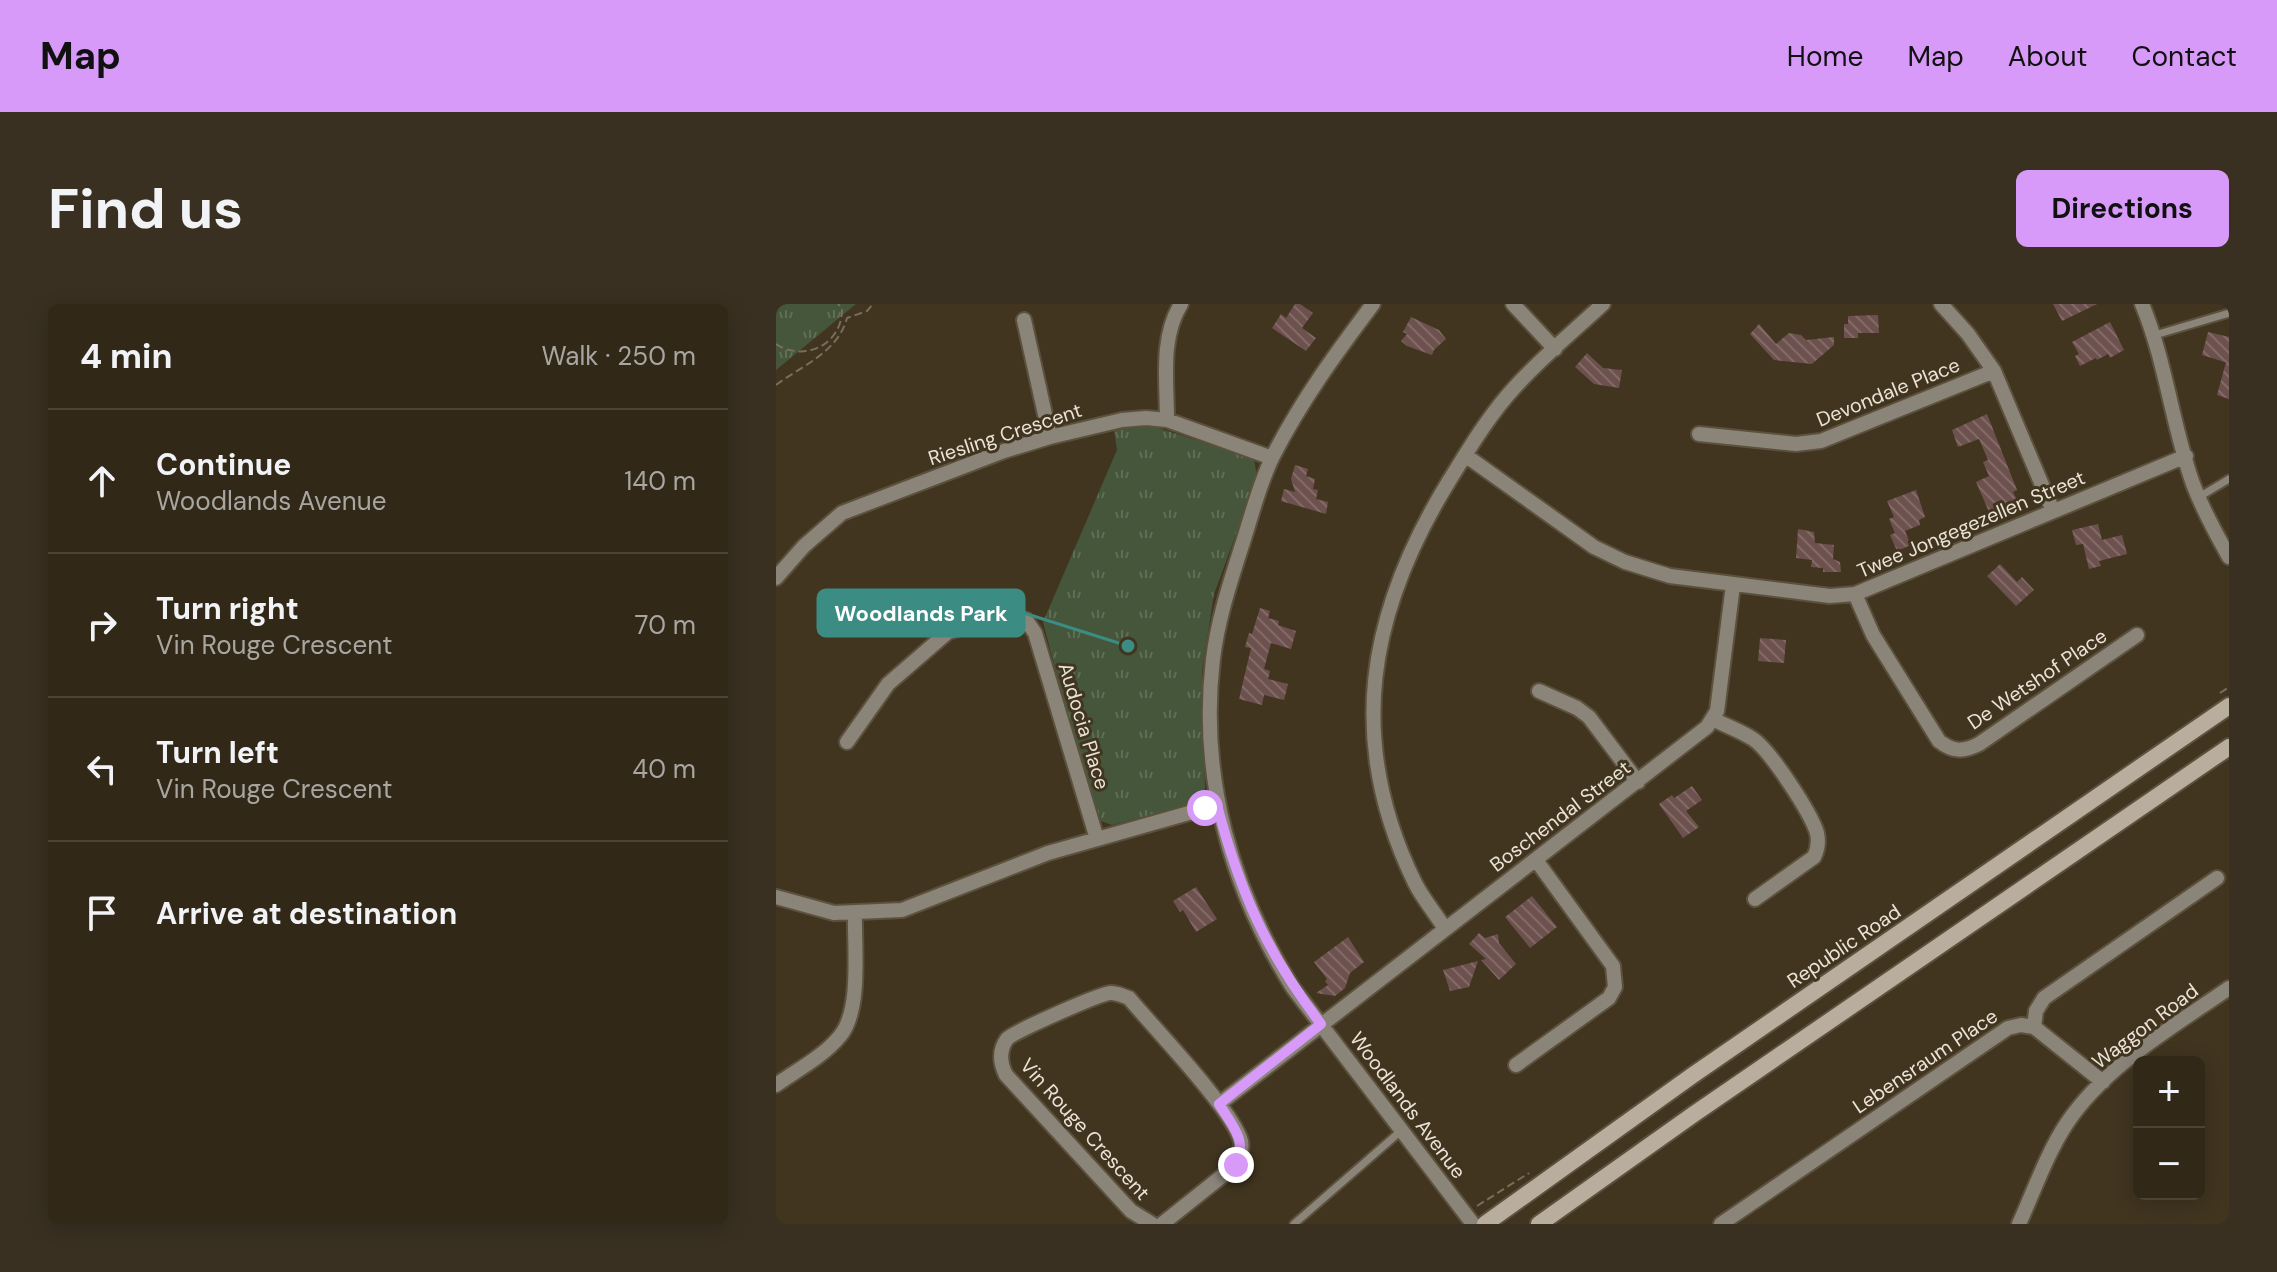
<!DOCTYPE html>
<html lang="en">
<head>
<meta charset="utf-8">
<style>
  body { margin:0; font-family:"DM Sans",sans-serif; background:#393021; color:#f1f3f6 }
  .controls { position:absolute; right:24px; bottom:24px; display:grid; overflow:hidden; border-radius:12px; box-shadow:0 4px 20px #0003 }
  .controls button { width:72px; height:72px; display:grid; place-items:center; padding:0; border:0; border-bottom:2px solid #4c4437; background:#312818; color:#f1f3f6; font:40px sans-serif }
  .stop { position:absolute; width:24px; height:24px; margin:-18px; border:6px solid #d89af8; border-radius:50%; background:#fff }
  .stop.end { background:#d89af8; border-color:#fff; box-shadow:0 2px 8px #0008 }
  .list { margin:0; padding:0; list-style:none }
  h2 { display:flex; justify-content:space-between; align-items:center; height:104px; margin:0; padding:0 32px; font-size:34px }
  h2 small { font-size:26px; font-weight:400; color:#a8a6a2 }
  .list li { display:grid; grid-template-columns:52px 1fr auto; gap:24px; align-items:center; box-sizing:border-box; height:144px; padding:0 32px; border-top:2px solid #4c4437 }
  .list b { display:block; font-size:30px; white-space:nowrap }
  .list p { margin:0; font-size:26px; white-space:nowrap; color:#a8a6a2 }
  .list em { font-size:26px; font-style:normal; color:#a8a6a2 }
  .icon { flex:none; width:44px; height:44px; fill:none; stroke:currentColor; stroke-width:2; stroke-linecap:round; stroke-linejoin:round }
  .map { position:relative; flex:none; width:1453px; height:920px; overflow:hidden; border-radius:12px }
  header { display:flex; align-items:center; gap:48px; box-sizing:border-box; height:112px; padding:0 40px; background:#d89af8; color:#111 }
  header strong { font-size:38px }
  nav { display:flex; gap:44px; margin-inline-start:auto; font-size:28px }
  .intro { display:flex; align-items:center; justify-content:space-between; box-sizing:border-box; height:192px; padding:0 48px }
  h1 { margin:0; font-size:56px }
  .button { padding:20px 36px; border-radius:12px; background:#d89af8; color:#111; font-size:28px; font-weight:700 }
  main { display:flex; gap:48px; padding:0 48px }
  aside { flex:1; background:#312818; border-radius:12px; box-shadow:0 4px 20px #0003 }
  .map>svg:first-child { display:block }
  .park { fill:url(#park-tufts) }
  .building { fill:url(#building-back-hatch) }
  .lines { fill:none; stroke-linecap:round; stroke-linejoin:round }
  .service-casing { stroke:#5c513d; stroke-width:11 }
  .minor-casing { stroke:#5c513d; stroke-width:18 }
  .secondary-casing { stroke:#5c513d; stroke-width:20 }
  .path { stroke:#786e5c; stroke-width:2; stroke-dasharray:8 4; stroke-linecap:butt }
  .service { stroke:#8a8479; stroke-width:7 }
  .minor { stroke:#8a8479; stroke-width:14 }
  .secondary { stroke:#b9ae9e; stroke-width:16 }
  .route { stroke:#d89af8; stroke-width:10 }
  .labels { text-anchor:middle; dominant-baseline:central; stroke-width:6; stroke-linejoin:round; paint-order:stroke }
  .street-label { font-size:20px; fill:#eae3d6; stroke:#413520 }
  .leader { fill:none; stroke:#3b8c83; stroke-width:3 }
  .callout-dot { fill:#3b8c83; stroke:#413520; stroke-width:3 }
  .callout { fill:#3b8c83; stroke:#3b8c83; stroke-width:3 }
  .callout-label { font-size:22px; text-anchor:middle; font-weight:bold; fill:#fff }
</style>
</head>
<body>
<header>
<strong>Map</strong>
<nav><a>Home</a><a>Map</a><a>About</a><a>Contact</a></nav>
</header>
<div class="intro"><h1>Find us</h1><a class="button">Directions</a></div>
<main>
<aside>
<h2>4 min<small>Walk · 250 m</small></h2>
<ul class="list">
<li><svg class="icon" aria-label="ahead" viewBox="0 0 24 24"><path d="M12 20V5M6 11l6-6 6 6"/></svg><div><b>Continue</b><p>Woodlands Avenue</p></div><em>140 m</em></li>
<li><svg class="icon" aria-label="right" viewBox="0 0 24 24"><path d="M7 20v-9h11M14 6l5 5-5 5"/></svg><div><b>Turn right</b><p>Vin Rouge Crescent</p></div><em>70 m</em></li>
<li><svg class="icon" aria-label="left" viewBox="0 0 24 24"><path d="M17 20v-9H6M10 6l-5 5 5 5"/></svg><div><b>Turn left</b><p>Vin Rouge Crescent</p></div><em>40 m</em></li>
<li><svg class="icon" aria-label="arrive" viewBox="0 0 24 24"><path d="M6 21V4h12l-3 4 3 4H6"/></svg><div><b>Arrive at destination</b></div></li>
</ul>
</aside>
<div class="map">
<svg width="1453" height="920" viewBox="0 0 1453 920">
  <defs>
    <pattern id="park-tufts" width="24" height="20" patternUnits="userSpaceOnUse" patternTransform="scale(2)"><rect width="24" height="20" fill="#45563a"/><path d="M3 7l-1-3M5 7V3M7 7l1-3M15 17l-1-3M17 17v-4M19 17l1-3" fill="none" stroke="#606e56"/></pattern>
    <pattern id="building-back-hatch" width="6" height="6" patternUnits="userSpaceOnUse" patternTransform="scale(2)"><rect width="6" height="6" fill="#6d514e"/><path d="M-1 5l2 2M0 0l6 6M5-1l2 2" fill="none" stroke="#826a67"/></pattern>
  </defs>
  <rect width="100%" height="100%" fill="#413520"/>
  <!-- park -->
  <path class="park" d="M0,0h80l-80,66z
    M373,121l105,34 3,18 -43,117 -12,77 3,118 -6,13 -87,23 -17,-6 -52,-197 74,-172 -3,-20z"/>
  <!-- building -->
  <path class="building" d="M519,0h5l13,9 -11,15 14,10 -10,13 -34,-23 9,-14 5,4z
    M1277,0h44l-35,17z
    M1102,11l1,18h-21v5h-14v-14h4v-8z
    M635,13l28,13 7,9 -12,11 -2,5 -25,-9 -6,-5 6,-7 -4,-2z
    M1334,18l14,28 -14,8 -2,-4 -11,6 -1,-2 -16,8 -5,-10 4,-2 -7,-12z
    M983,20l17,20 13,-11 12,2 5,5 28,-3v8l-22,19 -38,-4 -24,-26z
    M1432,28l21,5v62l-12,-4 9,-33 2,1 -26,-8z
    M811,49l16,15 19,2 -3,18 -25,-4 -19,-17z
    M1211,110l30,76 -4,2 4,8 -28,12 -13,-30 13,-6 -6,-14 5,-2 -9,-21 -21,8 -6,-17z
    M519,161l13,4 -2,7 9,3 -2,10 5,1 -2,9 12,3 -2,12 -45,-13 3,-12 11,3 -4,-13z
    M1140,186l9,27 -6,3 1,5 -15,6 6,14 -14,6 -7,-16 5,-2 -6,-14 5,-2 -7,-16z
    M1322,220l4,16 20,-5 5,19 -28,7 2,5 -12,3 -6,-25 -7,1 -4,-15z
    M1022,225l16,3 1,11 19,2 -1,14 7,3 1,10h-18v-4l-12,-1 1,-7 -16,-2z
    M1224,260l17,18 5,-5 12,13 -18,16 -29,-30z
    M484,304l10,3 -2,7 11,3 -1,4 18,6 -5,18 -20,-6 -7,26 6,2 -2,8 20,5 -4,16 -20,-5 -2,10 -23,-6 12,-51 -6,-1 4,-14 3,1z
    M984,334l26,2 -2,23 -26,-2z
    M916,482l10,14 -16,11 13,16 -16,11 -24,-34 13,-9 2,3z
    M420,583l21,32 -21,13 -13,-22 -3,2 -7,-11z
    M756,592l25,31 -27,21 -25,-31z
    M703,629l6,5 13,-4 1,9 17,21 -17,16 -18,-20 5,-1 -17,-15z
    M572,633l16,25 -14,11 -5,15 -10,8 -19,-3 12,-8 -3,-4 2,-2 -13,-17z
    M702,657l-9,26 -19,4 -7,-21z"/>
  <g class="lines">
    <!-- service casing -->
    <g class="service-casing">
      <path id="service" d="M1379,31l74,-22
        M1423,193l30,-18
        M518,920l108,-94"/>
    </g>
    <!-- minor casing -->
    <g class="minor-casing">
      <path id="minor" d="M597,0c-37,49 -72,97 -100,152 -13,26 -21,58 -30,86 -12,38 -25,76 -30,117 -14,117 18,230 80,329l180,236
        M737,0l42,45
        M1165,0l27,30 26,37 59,140
        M1366,0c24,58 30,121 51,180 10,26 23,50 36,73
        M248,16l26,117
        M391,116c0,-39 -7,-82 14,-116
        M923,130l97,10 25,-3 173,-70
        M689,151l129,92 31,15 45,14 160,20 25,-2 331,-138
        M0,274l28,-32 38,-33 162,-62 46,-14 72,-17 24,-2 21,2 105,38
        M1079,290l18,41 66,106c14,11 24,11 40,3l158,-109
        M763,387l38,17 12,9 49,65
        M937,415c13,7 28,12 40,20 17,11 58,74 64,94 2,9 1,16 -3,24l-59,42
        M71,438l41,-58 60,-52 57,-18 21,6 9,13 62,206
        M0,593l58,16 68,-3 146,-57 169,-48
        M669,625c-9,-15 -22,-30 -30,-46 -70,-143 -47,-270 34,-402 20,-32 40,-66 66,-94 27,-30 59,-56 88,-83
        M1258,723l2,-16 8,-13 173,-120
        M740,761l93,-67 6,-11 -2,-21 -77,-106
        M0,781c21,-15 48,-29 64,-49 22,-26 14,-90 15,-123
        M443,800l488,-377 10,-16 16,-126
        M376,920l-21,-13 -125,-136c-6,-12 -7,-25 1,-36 6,-7 94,-46 104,-46 7,0 12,3 18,5 24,29 104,112 112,143 2,9 -2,17 -5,24l-74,59
        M945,920l287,-196 13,-3 13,2 69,55
        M1243,920c15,-33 28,-71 48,-101 39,-58 106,-96 162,-135"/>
    </g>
    <!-- secondary casing -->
    <g class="secondary-casing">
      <path id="secondary" d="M709,920l208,-149 536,-369
        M763,920l155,-110 535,-367"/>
    </g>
    <!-- path -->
    <path class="path" d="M0,40c29,19 67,0 66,-36l-4,-4
      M0,81c27,-20 62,-33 71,-67l20,-7 6,-7
      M1444,389l9,-6
      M701,902l52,-33"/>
    <!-- service -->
    <use href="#service" class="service"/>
    <!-- minor -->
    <use href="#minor" class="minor"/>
    <!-- secondary -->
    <use href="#secondary" class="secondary"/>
  </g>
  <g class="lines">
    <!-- route -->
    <path class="route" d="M429,504l12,-3c23,87 49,147 104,219l-102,80c13,21 29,37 17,61"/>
  </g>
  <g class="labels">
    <!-- street labels -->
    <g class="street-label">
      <text transform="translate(1112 88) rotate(-22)">Devondale Place</text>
      <text transform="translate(229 130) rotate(-18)">Riesling Crescent</text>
      <text transform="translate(1195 220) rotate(-23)">Twee Jongegezellen Street</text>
      <text transform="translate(1261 375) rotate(-34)">De Wetshof Place</text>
      <text transform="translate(308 422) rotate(73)">Audocia Place</text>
      <text transform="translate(784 512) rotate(-37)">Boschendal Street</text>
      <text transform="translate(1068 642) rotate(-34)">Republic Road</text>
      <text transform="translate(1369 722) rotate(-37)">Waggon Road</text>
      <text transform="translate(1149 757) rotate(-34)">Lebensraum Place</text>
      <text transform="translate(632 801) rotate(53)">Woodlands Avenue</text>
      <text transform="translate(309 825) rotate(48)">Vin Rouge Crescent</text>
    </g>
  </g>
  <!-- callouts -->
  <path class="leader" d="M352 342L248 309"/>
  <circle class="callout-dot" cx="352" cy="342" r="8"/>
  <rect class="callout" x="42" y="286" width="206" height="46" rx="8"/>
  <g class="callout-label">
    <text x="145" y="317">Woodlands Park</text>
  </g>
</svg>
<div class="controls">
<button>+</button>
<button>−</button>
</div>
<div class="stop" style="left:429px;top:504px"></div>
<div class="stop end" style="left:460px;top:861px"></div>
</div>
</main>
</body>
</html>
